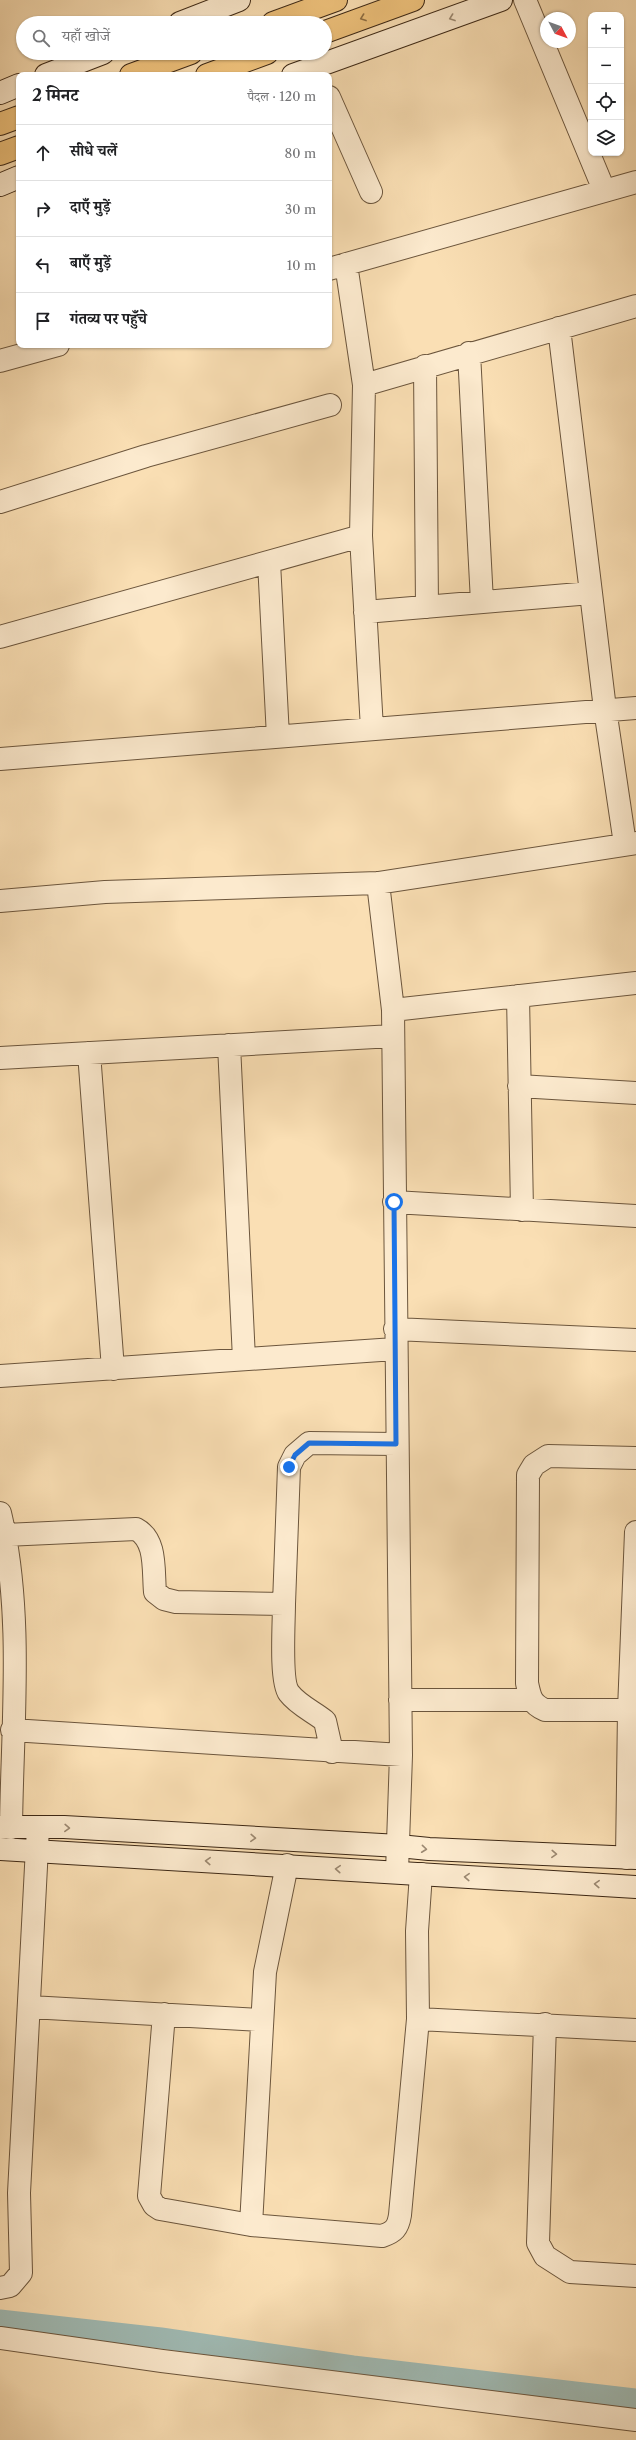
<!DOCTYPE html>
<html lang="hi">
<head>
<meta charset="utf-8">
<style>
  body { margin:0; font-family:"Libre Caslon Text","Noto Serif Devanagari",serif; background:#f6f6f6; color:#202124 }
  .controls { position:absolute; right:12px; top:12px; display:grid; overflow:hidden; border-radius:8px; box-shadow:0 1px 3px #0004 }
  .controls button { width:36px; height:36px; display:grid; place-items:center; padding:0; border:0; border-bottom:1px solid #e0e0e0; background:#fff; color:#202124; font:20px sans-serif }
  .compass { position:absolute; left:540px; top:12px; width:36px; height:36px; border-radius:50%; background:#fff; box-shadow:0 1px 3px #0004; rotate:131deg }
  .stop { position:absolute; width:12px; height:12px; margin:-9px; border:3px solid #1a73e8; border-radius:50%; background:#fff }
  .stop.end { background:#1a73e8; border-color:#fff; box-shadow:0 1px 4px #0008 }
  .list { margin:0; padding:0; list-style:none }
  h2 { display:flex; justify-content:space-between; align-items:center; height:52px; margin:0; padding:0 16px; font-size:17px }
  h2 small { font-size:13px; font-weight:400; color:#757577 }
  .list li { display:grid; grid-template-columns:26px 1fr auto; gap:12px; align-items:center; box-sizing:border-box; height:56px; padding:0 16px; border-top:1px solid #e0e0e0 }
  .list b { display:block; font-size:15px; white-space:nowrap }
  .list em { font-size:13px; font-style:normal; color:#757577 }
  .icon { flex:none; width:22px; height:22px; fill:none; stroke:currentColor; stroke-width:2; stroke-linecap:round; stroke-linejoin:round }
  .map { position:relative; flex:none; width:636px; height:2440px; overflow:hidden }
  .search { position:absolute; background:#fff; box-shadow:0 1px 3px #0004; left:16px; top:16px; width:316px; height:44px; display:flex; align-items:center; gap:10px; box-sizing:border-box; padding:0 14px; border-radius:22px; color:#757577; font-size:15px }
  .panel { position:absolute; background:#fff; box-shadow:0 1px 3px #0004; left:16px; top:72px; width:316px; height:276px; border-radius:8px }
  .map>svg:first-child { display:block }
  .lines { fill:none; stroke-linecap:round; stroke-linejoin:round }
  .canal { stroke:#a0bbb5; stroke-width:21 }
  .street-casing { stroke:#6c563d; stroke-width:24 }
  .secondary-casing { stroke:#3d2815; stroke-width:24 }
  .highway-casing { stroke:#3d2815; stroke-width:24 }
  .street { stroke:#fceace; stroke-width:22 }
  .secondary { stroke:#fceace; stroke-width:22 }
  .highway { stroke:#edc07a; stroke-width:22 }
  .oneway { stroke:#8c6c42 }
  .oneway2 { stroke:#9c8972 }
  .route { stroke:#1a73e8; stroke-width:5 }
</style>
</head>
<body>
<div class="map">
<svg width="636" height="2440" viewBox="0 0 636 2440">
  <rect width="100%" height="100%" fill="#fadfb4"/>
  <filter id="stains"><feTurbulence type="fractalNoise" baseFrequency=".005" numOctaves="4"/><feColorMatrix values="0 0 0 0 .2 0 0 0 0 .09 0 0 0 0 .02 0 0 0 .5 -.17"/></filter>
  <radialGradient id="worn" r=".72"><stop offset=".6" stop-color="#630" stop-opacity="0"/><stop offset="1" stop-color="#630" stop-opacity=".3"/></radialGradient>
  <g class="lines">
    <!-- canal -->
    <path class="canal" d="M0,2320l161,18 192,28 283,33"/>
    <!-- street casing -->
    <g class="street-casing">
      <path id="street" d="M525,0l79,190
        M329,97l42,95
        M346,264l18,121 -3,151 11,193
        M329,269l307,-87
        M559,328l46,381 20,135
        M469,353l13,249
        M0,361l58,-16
        M425,366l2,241
        M364,385l272,-79
        M0,502l146,-46 184,-51
        M269,562l9,175
        M365,612l226,-19
        M0,637l361,-101
        M0,759l636,-51
        M378,883l15,127 8,745 -4,117
        M0,901l105,-9 273,-9 258,-40
        M518,996l4,214
        M393,1010l243,-27
        M229,1045l15,314
        M89,1053l24,316
        M0,1058l393,-22
        M519,1086l117,7
        M394,1202l242,14
        M395,1329l241,11
        M0,1376l395,-27
        M636,1458l-88,-2 -14,9 -6,10 -1,208c3,14 4,21 18,27h91
        M0,1513c24,100 12,213 11,315
        M5,1535l131,-6c21,11 17,41 19,63l9,7 12,3 108,2c0,18 -4,77 5,89 9,12 25,19 36,28l7,31
        M284,1604l5,-137 6,-12 14,-12 87,1
        M400,1700h131
        M12,1730l389,25
        M627,1858l2,-148 7,-178
        M30,2007l232,13
        M164,2014l-15,182 5,9 6,4 91,16 131,11c12,-4 16,-8 18,-21l18,-196 -1,-88 4,-57
        M418,2019l218,11
        M545,2024l-7,219 7,13 25,16 66,4
        M251,2225l14,-253 22,-107
        M0,2288l10,-2 11,-13 -2,-80 19,-365
        M0,2338l162,23 474,59"/>
    </g>
    <!-- secondary casing -->
    <g class="secondary-casing">
      <path id="secondary" d="M180,23l59,-23
        M46,75l57,-22
        M293,75l208,-75
        M0,93l19,-8
        M0,185l19,-8
        M0,1827h64l335,19 30,3 207,9
        M0,1849l636,38"/>
    </g>
    <!-- highway casing -->
    <g class="highway-casing">
      <path id="highway" d="M273,23l63,-23
        M325,32l88,-32
        M131,75l60,-22
        M207,75l60,-22
        M0,124l19,-7
        M0,154l19,-7"/>
    </g>
    <!-- street -->
    <use href="#street" class="street"/>
    <!-- secondary -->
    <use href="#secondary" class="secondary"/>
    <!-- highway -->
    <use href="#highway" class="highway"/>
  </g>
  <!-- one-way arrows -->
  <defs><path id="oneway-chevron" d="M-2-3.5L2.5 0L-2 3.5" fill="none" stroke-width="1.6" stroke-linecap="round" stroke-linejoin="round"/></defs>
  <use class="oneway" href="#oneway-chevron" transform="translate(363 18) rotate(160)"/>
  <g class="oneway2">
    <use href="#oneway-chevron" transform="translate(452 18) rotate(160)"/>
    <use href="#oneway-chevron" transform="translate(67 1828) rotate(2)"/>
    <use href="#oneway-chevron" transform="translate(253 1838) rotate(3)"/>
    <use href="#oneway-chevron" transform="translate(424 1849) rotate(6)"/>
    <use href="#oneway-chevron" transform="translate(554 1854) rotate(3)"/>
    <use href="#oneway-chevron" transform="translate(208 1861) rotate(-177)"/>
    <use href="#oneway-chevron" transform="translate(338 1869) rotate(-176)"/>
    <use href="#oneway-chevron" transform="translate(467 1877) rotate(-177)"/>
    <use href="#oneway-chevron" transform="translate(597 1884) rotate(-177)"/>
  </g>
  <g class="lines">
    <!-- route -->
    <path class="route" d="M289,1467l6,-12 14,-12 87,1 -2,-242"/>
  </g>
  <rect width="100%" height="100%" filter="url(#stains)"/>
  <rect width="100%" height="100%" fill="url(#worn)"/>
</svg>
<div class="controls">
<button>+</button>
<button>−</button>
<button><svg class="icon" aria-label="locate" viewBox="0 0 24 24"><circle cx="12" cy="12" r="6"/><path d="M12 2v4M12 18v4M2 12h4M18 12h4"/></svg></button>
<button><svg class="icon" aria-label="layers" viewBox="0 0 24 24"><path d="M12 4l9 5-9 5-9-5zM3 14l9 5 9-5"/></svg></button>
</div>
<svg class="compass" viewBox="-18 -18 36 36"><path d="M0-13l5 13h-10z" fill="#e53935"/><path d="M0 13l5-13h-10z" fill="#757577"/></svg>
<div class="stop" style="left:394px;top:1202px"></div>
<div class="stop end" style="left:289px;top:1467px"></div>
<div class="search"><svg class="icon" aria-label="search" viewBox="0 0 24 24"><circle cx="10" cy="10" r="6"/><path d="M15 15l6 6"/></svg>यहाँ खोजें</div>
<section class="panel">
<h2>2 मिनट<small>पैदल · 120 m</small></h2>
<ul class="list">
<li><svg class="icon" aria-label="ahead" viewBox="0 0 24 24"><path d="M12 20V5M6 11l6-6 6 6"/></svg><div><b>सीधे चलें</b></div><em>80 m</em></li>
<li><svg class="icon" aria-label="right" viewBox="0 0 24 24"><path d="M7 20v-9h11M14 6l5 5-5 5"/></svg><div><b>दाएँ मुड़ें</b></div><em>30 m</em></li>
<li><svg class="icon" aria-label="left" viewBox="0 0 24 24"><path d="M17 20v-9H6M10 6l-5 5 5 5"/></svg><div><b>बाएँ मुड़ें</b></div><em>10 m</em></li>
<li><svg class="icon" aria-label="arrive" viewBox="0 0 24 24"><path d="M6 21V4h12l-3 4 3 4H6"/></svg><div><b>गंतव्य पर पहुँचे</b></div></li>
</ul>
</section>
</div>
</body>
</html>
